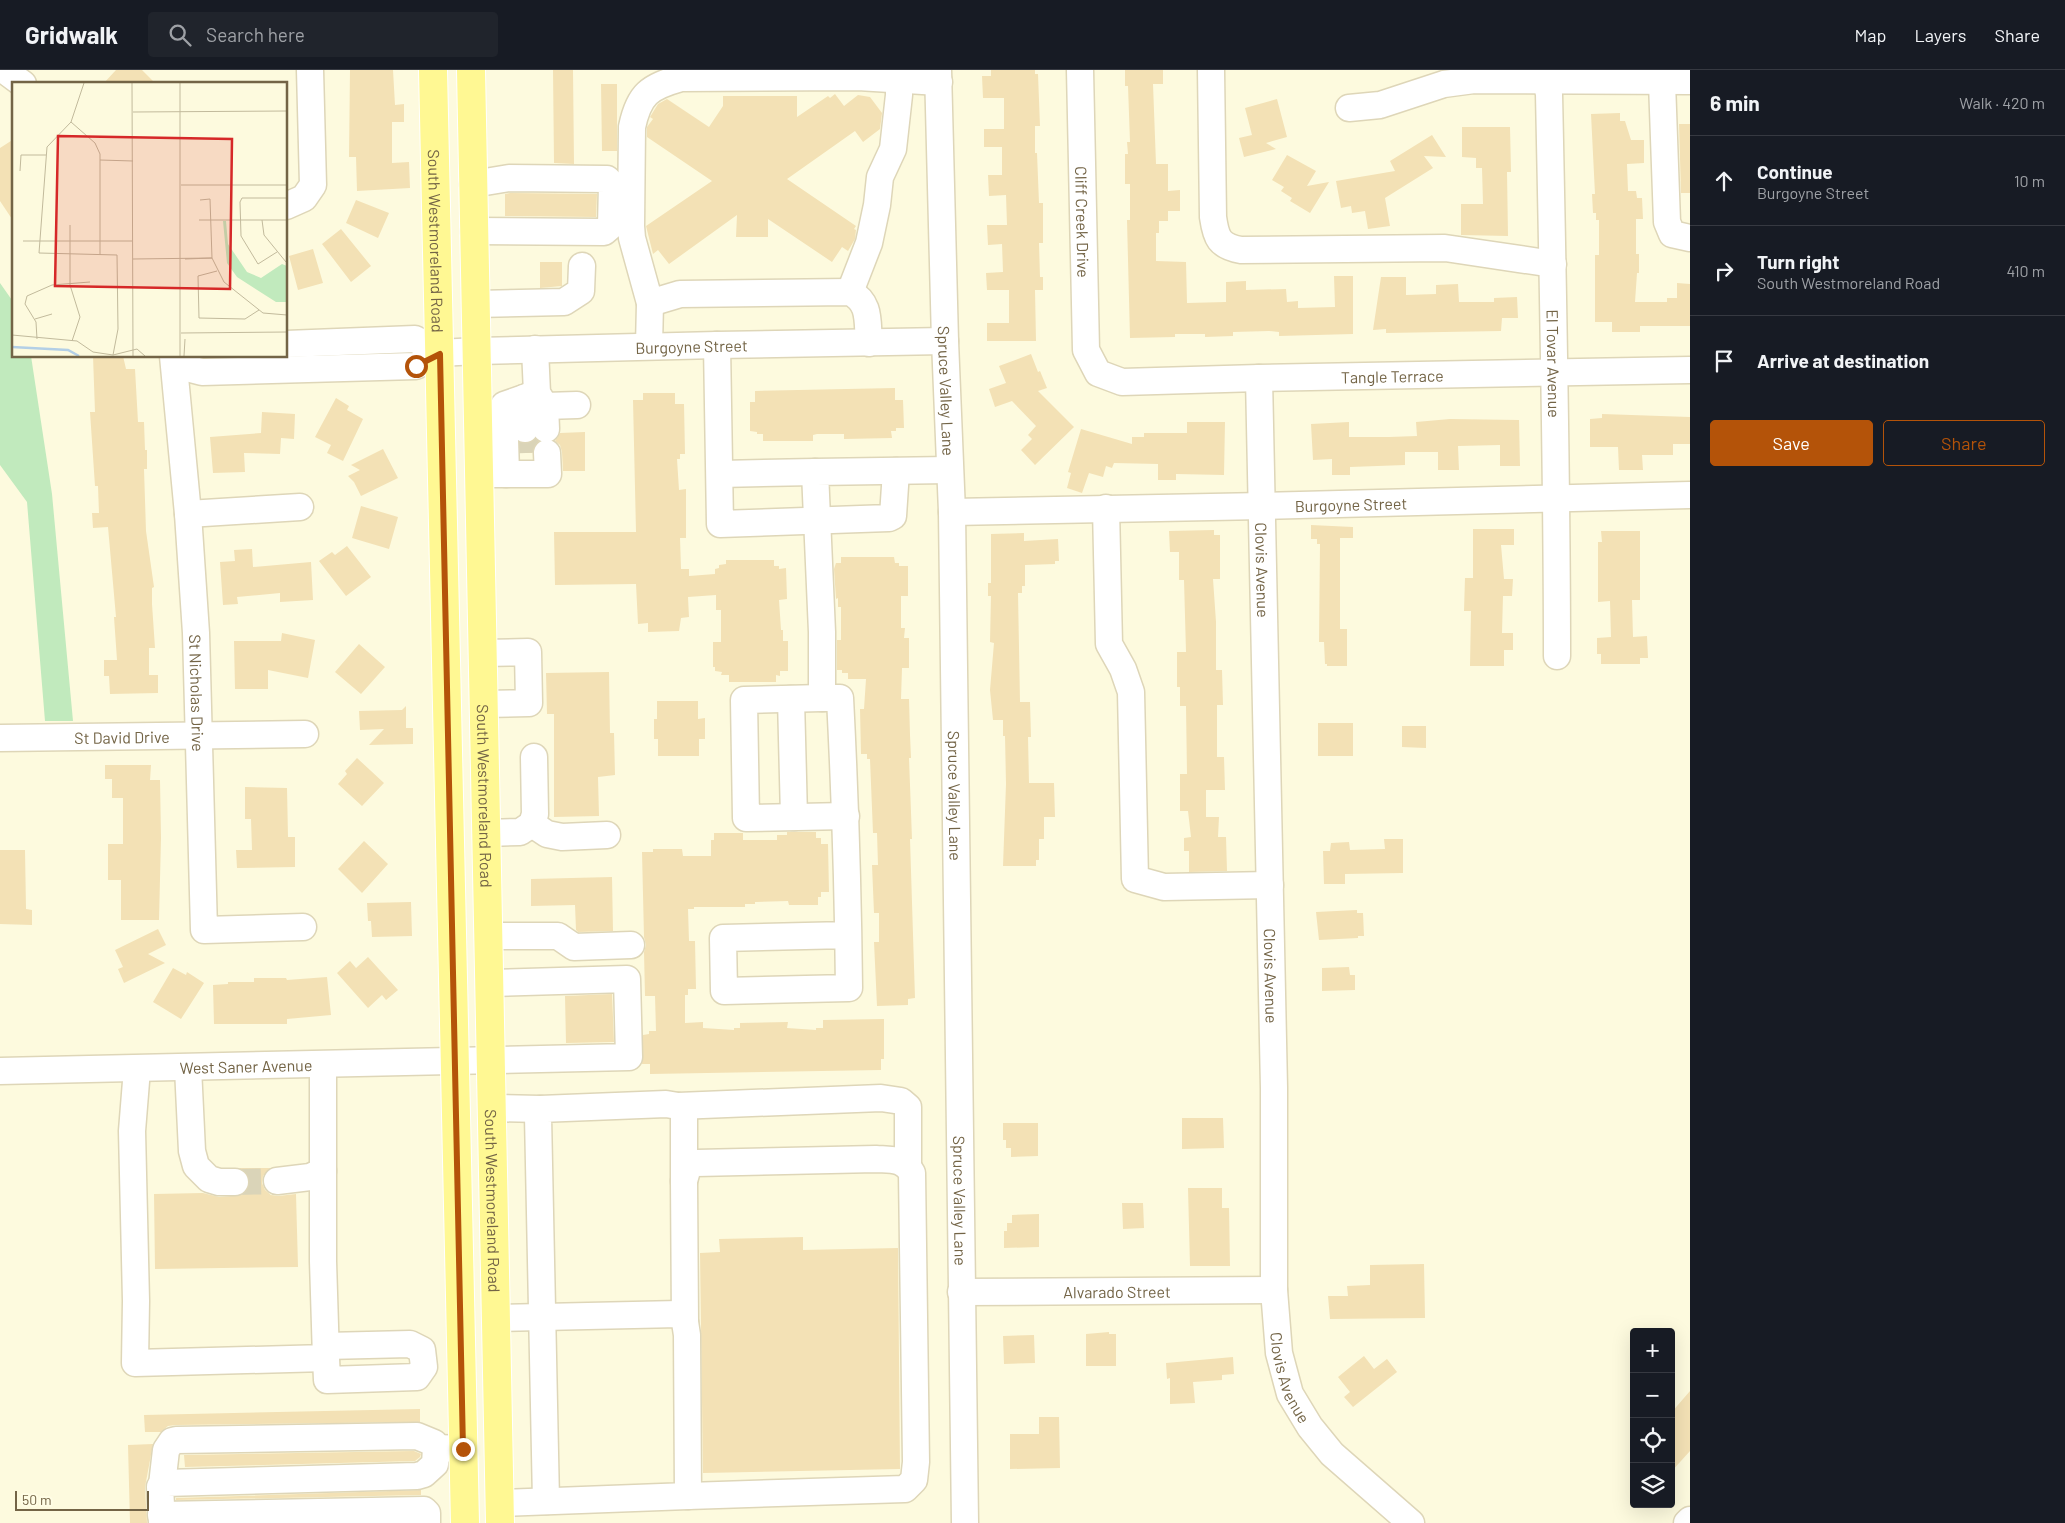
<!DOCTYPE html>
<html lang="en">
<head>
<meta charset="utf-8">
<style>
  body { margin:0; font-family:Barlow,sans-serif; background:#20242c; color:#f1f3f6 }
  .controls { position:absolute; right:15px; bottom:15px; display:grid; overflow:hidden; border-radius:5px; box-shadow:0 5px 20px #0002 }
  .controls button { width:45px; height:45px; display:grid; place-items:center; padding:0; border:0; border-bottom:1px solid #363941; background:#171b24; color:#f1f3f6; font:25px sans-serif }
  .scale { position:absolute; left:15px; bottom:12px; width:134px; box-sizing:border-box; padding-left:5px; border:2px solid #736446; border-top:0; font-size:14px; line-height:18px; white-space:nowrap; color:#736446; -webkit-text-stroke:4px #fffde5; paint-order:stroke }
  .stop { position:absolute; width:15px; height:15px; margin:-11px; border:4px solid #b45309; border-radius:50%; background:#fff }
  .stop.end { background:#b45309; border-color:#fff; box-shadow:0 1px 5px #0008 }
  .list { margin:0; padding:0; list-style:none }
  h2 { display:flex; justify-content:space-between; align-items:center; height:65px; margin:0; padding:0 20px; font-size:21px }
  h2 small { font-size:16px; font-weight:400; color:#9ea1a6 }
  .list li { display:grid; grid-template-columns:32px 1fr auto; gap:15px; align-items:center; box-sizing:border-box; height:90px; padding:0 20px; border-top:1px solid #363941 }
  .list b { display:block; font-size:19px; white-space:nowrap }
  .list p { margin:0; font-size:16px; white-space:nowrap; color:#9ea1a6 }
  .list em { font-size:16px; font-style:normal; color:#9ea1a6 }
  .actions { display:flex; gap:10px; padding:15px 20px }
  .actions a { flex:1; padding:11px 0; border:1px solid #b45309; border-radius:5px; text-align:center; font-size:18px; color:#b45309 }
  .actions .main { background:#b45309; color:#fff }
  .icon { flex:none; width:28px; height:28px; fill:none; stroke:currentColor; stroke-width:2; stroke-linecap:round; stroke-linejoin:round }
  .map { position:relative; flex:none; width:1690px; height:1453px; overflow:hidden }
  header { display:flex; align-items:center; gap:30px; box-sizing:border-box; height:70px; padding:0 25px; background:#171b24; border-bottom:1px solid #363941 }
  header strong { font-size:24px }
  nav { display:flex; gap:28px; margin-inline-start:auto; font-size:18px }
  .search { width:350px; height:45px; background:#20242c; display:flex; align-items:center; gap:12px; box-sizing:border-box; padding:0 18px; border-radius:5px; color:#9ea1a6; font-size:19px }
  main { display:flex }
  aside { flex:1; background:#171b24 }
  .map>svg:first-child { display:block }
  .green { fill:#c1eabd }
  .building { fill:#f3e1b5 }
  .lines { fill:none; stroke-linecap:round; stroke-linejoin:round }
  .minor-tunnel { stroke:#dad4b8; stroke-width:26; stroke-dasharray:26 13; stroke-linecap:butt }
  .minor-casing { stroke:#ded6b8; stroke-width:29 }
  .major-casing { stroke:#fff; stroke-width:30 }
  .minor { stroke:#fff; stroke-width:26 }
  .major { stroke:#fff893; stroke-width:28 }
  .route { stroke:#b45309; stroke-width:6 }
  .labels { text-anchor:middle; dominant-baseline:central; stroke-width:4; stroke-linejoin:round; paint-order:stroke }
  .street-label { font-size:16px; fill:#736446; stroke:#fffde5 }
  .inset-river { fill:none; stroke:#b3cfe6; stroke-width:2.5 }
  .inset-road { fill:none; stroke:#c2ba9c; stroke-width:1 }
  .view { fill:#d62828; fill-opacity:0.15; stroke:#d62828; stroke-width:2.5 }
  .inset-edge { fill:none; stroke:#736446; stroke-width:2.5 }
</style>
</head>
<body>
<header>
<strong>Gridwalk</strong>
<div class="search"><svg class="icon" aria-label="search" viewBox="0 0 24 24"><circle cx="10" cy="10" r="6"/><path d="M15 15l6 6"/></svg>Search here</div>
<nav><a>Map</a><a>Layers</a><a>Share</a></nav>
</header>
<main>
<div class="map">
<svg width="1690" height="1453" viewBox="0 0 1690 1453">
  <rect width="100%" height="100%" fill="#fdfade"/>
  <!-- green -->
  <path class="green" d="M0,213l14,20v53h17l21,138 21,227h-28l-18,-219 -27,-37z"/>
  <!-- building -->
  <path class="building" d="M116,0h26l14,14h-53z
    M350,0h43l2,35 9,-1v18h-12v41l17,-1 1,26 -53,3 -1,-34h-7z
    M553,0h20l1,94 -20,-1z
    M991,0h44v4h3l2,52h-5v27h2l2,50h4v40h-4l1,34h3v13h-8l1,51h-49v-18h22v-33h-22l-1,-17 17,-1 -1,-28 -14,1 -1,-20h20l-1,-30 -17,1 -1,-21h14v-28h-18v-18h20v-31h-21l-1,-22h9z
    M1125,0h38v14h-10l3,80h12v27l12,-1v21h-12v10h-9v12h-3v28l30,1 1,41 39,-1v-20l20,-1v9l40,-1 1,13 11,-1v7l37,-1 -1,-31h19v58l-74,2v-4l-10,-1 -36,1v4l-28,1v-3h-30v3l-45,1 -3,-118h3v-36h-5v-30h3l-1,-12h3l-2,-56h-3z
    M601,14h16v67h-15z
    M835,24l9,12 14,-11 12,2 12,16 -2,16 -17,13 -8,-11 -68,48 69,47 -2,3 2,1 -1,9 -7,12 -6,-4 -10,15 -64,-43v18h-32l1,-22 -68,49 -11,-14 -5,4 -7,-28 66,-45 -65,-44v-10l6,-8 -3,-2 8,-13 9,-5 42,28 14,-21v-10h74v21l31,-21 2,2z
    M1277,29l10,38 -21,6 10,6 -32,8 -5,-19 13,-3 -7,-27z
    M1620,43v8h5l6,19h13v23l-17,1 1,27h8l1,7h5l1,21h-7v35h3v19h-2l-2,29h32v-4h10v-15l13,1v42h-50v6h-28v-10h-17v-67h4v-35h-3v-7h-3l-1,-19h3l-4,-80z
    M1679,54h11v69h-9z
    M1462,57h48l1,45h-4l1,64 -47,-1v-31h22l-1,-36h-6v-10l-14,-1z
    M1432,65l14,22 -22,-1 9,12 -48,30 5,28 -22,3 -3,-18 -13,2 -1,-7 -10,2 -5,-27 59,-10 -5,-10z
    M14,69v83l-14,-21v-53z
    M1287,85l29,16 -9,15 22,-4 -19,31 -20,-12 2,-3 -11,-7 3,-4 -12,-7z
    M510,123l87,1 -1,23 -91,-1v-22z
    M356,130l33,13 -11,25 -32,-15z
    M341,159l30,37 -20,16 -29,-38z
    M313,179l10,34 -25,7 -9,-34z
    M540,192h22v24l-22,2z
    M1381,207h25v18l30,-1v-9l22,-1 1,18h35v-4l23,-1 1,21h-16l-1,13 -115,2v-4l-13,1z
    M1031,284l7,18 2,-1 7,17 -9,3 36,36 -39,38 -14,-15 11,-11 -4,-4 8,-9 -24,-25 -17,6 -6,-18 17,-6 -7,-17z
    M93,286h30l3,13h9l3,53h6l1,28h2v19h-3l2,62 8,56 -2,1v16l3,44h-6v27h9v18l-48,1 -1,-18h-5v-16h13l-3,-43h2l-8,-90 -15,1 -1,-15h7l-1,-27h-3l-5,-74h5z
    M895,318v12h8l1,28h-8v3h-5l1,7 -48,1v-5h-27l-4,1v6h-50v-7h-6v-2l-7,-1v-29h5v-11z
    M643,323h32v11h9l1,50h-5v5h-3l2,31 7,-1v49h-6l1,31h8v7l26,-2v-5l4,-1v-3l7,-1v-4h48v6h5v3l7,-1 1,31 -8,1 2,30h2v11h5v30h-8v5l-4,-1v7h-47v-7h-8l1,-3 -7,-1v-4h-2v-25h8v-32h-5v-15l-28,2 1,20 -8,1 -2,13 -31,1v-9l-10,1 -2,-40 -81,1 -1,-53h82l-3,-132h10z
    M336,328l13,8 -2,4 16,9 -20,42 -16,-8 4,-8 -16,-8z
    M262,342l33,2 -1,25 -13,-1 -1,16 -36,-1 1,19 -32,1 -3,-36 51,-4z
    M1602,344l88,3v27h-17v11h-31l1,15h-24l-1,-23h-28v-28l12,-1z
    M1450,349l69,1 1,46h-20v-21l-42,1 1,24h-21v-18h-33v13l-55,2v8h-18v-16l-19,1 -2,-36 38,-2v15h40l28,-1 -1,-14z
    M1187,352h38l-1,53 -48,-1v6h-18v-16l-44,-1 -2,5 -6,-2 -3,11 -14,-4 -7,20 -15,-5 4,-15 -3,-1 13,-43 51,15v-7h12v-4h43z
    M585,362v39h-22l-1,-19 -2,-7 -5,-4 5,-8z
    M535,369l3,2 -4,6 -2,6h-12v-10l6,1z
    M383,379l15,29 -37,18 -7,-14 -6,-6 12,-6 -9,-5z
    M361,436l37,11 -9,32 -37,-11z
    M1311,455l42,2v11h-13v91h7v37h-20v-2h-2l-1,-22h-5l1,-98h-3v-5h-6z
    M1473,459h41v16h-13l3,34h9l-1,17h-9l-1,37h11v17h-9v16h-34l1,-55h-7l1,-33h8z
    M1214,460v5h6v44h-7l3,43v48h6l1,35h-6v52h7l1,33h-19v27h13l-1,20h8l1,34 -38,1v-21h-5v-13l7,-1 -3,-26h-8v-37h7l-1,-68h-6v-19h-3v-35h9l-2,-72h-5v-28h-9l-1,-21z
    M1601,461h39v69h-8l1,37 14,-1 1,22h-8v6h-39v-10h-4v-16l14,-1 -1,-36 -12,1v-60h4z
    M1024,463v8l34,-2 1,22h-4v3l-30,1v21h-3v7h-4l2,109h10l1,35h-3l1,46h25l1,34h-11v22h-5v21h-3v6h-33l3,-82 -1,-48h-2v-16h-10l-3,-30 4,-47 -4,-1 1,-46h-3v-13h3v-49z
    M347,476l24,31 -25,19 -27,-35 13,-9 3,3z
    M252,479l1,18 58,-5 2,38 -33,2v-9l-43,4 1,7 -15,1 -3,-43 15,-1 -1,-11z
    M841,487h53l1,6h4v3h9v30h-7v32h4l-1,10h5v30h-7l-1,31h8l1,36 1,23h-2l3,81h-2l5,159 -7,1v6l-31,1 -3,-64h5v-29h-5l-2,-48h6l-1,-32h-4l-3,-74h-3v-5h-6l-1,-45h4l2,-30h-18v-6h-6v-3h-5v-30h4v-33h-3v-9l-2,1 -2,-30 2,-6h5z
    M282,563l33,7 -7,38 -40,-8v19h-33l-1,-48h47z
    M359,574l26,23 -24,27 -26,-22z
    M609,602l1,61h4l1,42 -17,2 1,39 -45,1v-103h-7l-1,-41z
    M657,631h41v18l7,-1v21h-6v17h-41v-17h-4v-20h3z
    M406,636v22h7v16l-44,1 15,-16 -24,1 -1,-19 43,-1z
    M1318,653h35v33h-35z
    M1402,656h24v22l-24,-1z
    M357,688l27,25 -22,23 -24,-22 9,-10 -2,-3z
    M105,695h46l-1,15h10l1,58 -2,82h-38v-40h-13v-36h15v-46h-11v-19h-7z
    M245,717l42,1 1,49h7v30l-58,1 -1,-18h16l-1,-31h-6z
    M787,762h29v6h5v6h7l1,48h-8v5h-3v8h-29l-1,-4 -33,1v2h-10v3h-51v2h-6l1,32h6l1,48h-8v6h-3v28l18,-1v6l31,2v-2h6v-5l48,-1 -1,6 29,2v-2h7v-8l61,-1v40h-3v11l-231,4v-10h-8l1,-29 6,-1v-3h7l-1,-35h-10l-1,-44 2,-7 -2,-8 -2,-85h11v-3h29l1,7h28v-16h3v-7h29v7h34v-5h10z
    M1384,769h19v34l-58,1v10h-21l-1,-33h7l1,-8 18,-1 1,8 35,-1z
    M364,771l24,23 -26,29 -24,-24z
    M0,780h25l1,59 6,1v15l-32,-1z
    M612,807l1,54 -35,1 -2,-2 -1,-25 -44,1v-27z
    M411,832l1,34 -40,1 -1,-16h-3l-1,-18z
    M1357,840v3h6l1,23h-6v2l-39,2 -3,-28z
    M158,859l8,16 -18,9 17,9 -41,20 -6,-14 5,-2 -8,-17z
    M368,887l30,33 -12,10 -4,-5 -14,13 -31,-35 13,-12 6,7z
    M1349,897l1,8h5v15l-33,1v-23z
    M173,898l13,7 1,-3 17,11 -23,36 -28,-17z
    M327,907l4,38 -44,4v5h-73l-1,-39 15,-1v-2h26v-4h32l1,2z
    M612,924l2,48 -48,1 -1,-47z
    M1182,1048h41l1,30 -42,1z
    M1003,1053h35v33l-27,1v-9h-5v-8h-3z
    M239,1098h33l-9,8 -1,7 3,7 6,5 7,1 18,-2 2,73 -143,2 -1,-75 49,-1 16,4 23,-2 6,-6 2,-7 -2,-8z
    M1188,1118h34v20h7l1,58h-40z
    M1122,1133h21l1,25 -21,1z
    M1039,1144v33l-35,1v-17h3v-8h5v-8z
    M803,1167v13l95,-2 2,221 -197,4 -3,-220 20,-1 -1,-13z
    M1424,1194l1,54 -95,1 -2,-23h20l-1,-10 23,-1v-20z
    M1109,1262v2h7v32h-30v-32z
    M1034,1265l1,28 -31,1 -1,-28z
    M1364,1286l10,13 13,-10 10,13 -44,35 -9,-10 6,-5 -12,-15z
    M1233,1287l1,17 -12,1v5l-29,2 2,21 -25,1v-26l-3,1 -1,-16z
    M1690,1321v60l-19,21v-59z
    M420,1339v13l-244,3 -8,1 -7,6h-16l-1,-17z
    M1039,1347h20l1,51 -50,1v-35h29z
    M153,1374l-8,43 2,36h-17l-2,-78z
    M414,1381l7,3 -1,3 -5,4 -230,6 -1,-12z
    M421,1420v5l-245,5v-2z"/>
  <g class="lines">
    <!-- minor-tunnel -->
    <path class="minor-tunnel" d="M525,359l1,24
      M235,1112l42,-1"/>
    <!-- minor casing -->
    <g class="minor-casing">
      <g id="minor">
        <path d="M4,0l19,14"/>
        <path id="s1" d="M938,0l7,271 7,171 13,1011"/>
        <path id="s2" d="M1080,0l6,280 12,23 24,9 137,-4 431,-8"/>
        <path d="M1211,0l2,147c3,21 6,29 28,33l204,-2 108,16"/>
        <path id="s3" d="M1544,0l5,24c4,188 8,375 8,562"/>
        <path d="M1662,12l5,140 5,12 18,4"/>
        <path d="M1349,38l31,-3 64,-21 30,-4 216,1"/>
        <path d="M473,114l36,-6 98,1 5,5 -1,42 -7,6 -130,-1"/>
        <path d="M286,136l18,-8 9,-13 -3,-115"/>
        <path d="M850,222l19,-49 8,-38 3,-28 13,-28 6,-54v-15"/>
        <path d="M650,233l30,-9 170,-2c21,11 17,29 19,51"/>
        <path d="M476,234l88,-2 17,-11 1,-25"/>
        <path d="M286,274l129,-5 24,14"/>
        <path d="M717,275l3,179 169,-6 4,-2 3,-45"/>
        <path d="M649,276l1,-43 -18,-65 -1,-12 1,-99c7,-33 17,-40 49,-49l177,-1 81,5"/>
        <path d="M535,279l2,44 8,13 1,23"/>
        <path id="s4" d="M173,286l15,158 8,119 8,297 99,-3"/>
        <path id="s5" d="M175,295l27,7 214,-6 23,-13 38,-2 240,-6 228,-4"/>
        <path id="s6" d="M1259,308l15,710v202l5,63 11,41 20,33 22,27 79,69"/>
        <path d="M545,336l32,-1"/>
        <path d="M525,359l-1,-31 13,-5"/>
        <path d="M488,404h60l-1,-21"/>
        <path d="M506,404l-2,-69 20,-7"/>
        <path d="M720,404l95,-2"/>
        <path d="M1106,438l3,136 14,25 8,23 4,187 29,8 106,-2"/>
        <path id="s7" d="M952,442l311,-6 427,-11"/>
        <path d="M188,444l112,-7"/>
        <path d="M483,583l45,-1 1,51 -45,1"/>
        <path d="M822,628l-78,2 2,118 100,-2"/>
        <path d="M791,629l3,118"/>
        <path id="s8" d="M0,668l305,-4"/>
        <path d="M532,754l15,10 15,3 45,-2"/>
        <path d="M487,763l33,-1 12,-8 3,-10 -1,-57"/>
        <path d="M848,865l-125,3 1,53 125,-3c-1,-97 -4,-193 -9,-290h-18v-66l-7,-160 134,-2"/>
        <path d="M489,866h69l16,11 57,-2"/>
        <path d="M188,998l4,83 4,15 13,13 10,3h16"/>
        <path d="M137,999l-5,62 4,170 -1,62 191,-5 -3,-97v-196"/>
        <path id="s9" d="M0,1001l629,-14 -2,-78 -137,4"/>
        <path d="M678,1036l203,-8 20,3 7,6v58"/>
        <path d="M492,1038l48,1"/>
        <path d="M277,1111l33,-4 13,-6"/>
        <path id="s10" d="M961,1222l313,-2"/>
        <path d="M496,1248l183,-4 6,8 2,13 1,161 -188,7"/>
        <path d="M685,1252l-1,-141 4,-14 8,-4 180,-4c15,1 28,-1 36,14l4,289 -2,18 -9,9 -217,7"/>
        <path d="M326,1276l84,-2 12,6 2,17 -7,10 -90,3 -1,-22"/>
        <path d="M162,1415l4,-35 6,-9 4,-1 241,-4 17,7 2,5"/>
        <path d="M546,1431l-8,-385 2,-7 126,-5 12,2 6,6v69"/>
        <path d="M161,1445l263,-5 3,3v10"/>
        <path d="M162,1453l-2,-36 5,-4 252,-7 7,-2 11,-10 1,-16 27,1"/>
        <path d="M1687,1453l3,-3"/>
      </g>
    </g>
    <!-- major casing -->
    <g class="major-casing">
      <g id="major">
        <path id="s11" d="M433,0l32,1453"/>
        <path id="s12" d="M471,0l29,1453"/>
      </g>
    </g>
    <!-- minor -->
    <use href="#minor" class="minor"/>
    <!-- major -->
    <use href="#major" class="major"/>
  </g>
  <g class="lines">
    <!-- route -->
    <path class="route" d="M416,296l24,-12 23,1095"/>
  </g>
  <g class="labels">
    <!-- street labels -->
    <g class="street-label">
      <text stroke="none"><textPath href="#s2" startOffset="152">Cliff Creek Drive</textPath></text>
      <text stroke="none"><textPath href="#s11" startOffset="171">South Westmoreland Road</textPath></text>
      <text stroke="none"><textPath href="#s5" startOffset="521">Burgoyne Street</textPath></text>
      <text stroke="none"><textPath href="#s3" startOffset="294">El Tovar Avenue</textPath></text>
      <text stroke="none"><textPath href="#s2" startOffset="602">Tangle Terrace</textPath></text>
      <text stroke="none"><textPath href="#s1" startOffset="321">Spruce Valley Lane</textPath></text>
      <text stroke="none"><textPath href="#s7" startOffset="399">Burgoyne Street</textPath></text>
      <text stroke="none"><textPath href="#s6" startOffset="192">Clovis Avenue</textPath></text>
      <text stroke="none"><textPath href="#s4" startOffset="338">St Nicholas Drive</textPath></text>
      <text stroke="none"><textPath href="#s8" startOffset="122">St David Drive</textPath></text>
      <text stroke="none"><textPath href="#s12" startOffset="726">South Westmoreland Road</textPath></text>
      <text stroke="none"><textPath href="#s1" startOffset="726">Spruce Valley Lane</textPath></text>
      <text stroke="none"><textPath href="#s6" startOffset="598">Clovis Avenue</textPath></text>
      <text stroke="none"><textPath href="#s9" startOffset="246">West Saner Avenue</textPath></text>
      <text stroke="none"><textPath href="#s12" startOffset="1131">South Westmoreland Road</textPath></text>
      <text stroke="none"><textPath href="#s1" startOffset="1131">Spruce Valley Lane</textPath></text>
      <text stroke="none"><textPath href="#s10" startOffset="156">Alvarado Street</textPath></text>
      <text stroke="none"><textPath href="#s6" startOffset="1002">Clovis Avenue</textPath></text>
    </g>
  </g>
  <!-- overview -->
  <g transform="translate(12 12)">
    <rect width="275" height="275" fill="#fdfade"/>
    <path d="M211,139h3l2,23 19,28 14,6 21,-14 5,2v36h-11l-39,-25 -10,-14z" fill="#c1eabd"/>
    <path class="inset-river" d="M0,265l56,3 11,6"/>
    <path class="inset-road" d="M72,1l-13,39 -24,25 -8,106 78,2 1,74 -5,26M120,1l1,273M121,30l154,-1M59,40l24,21 5,11v101M88,78l33,1M8,89l1,-16h25M169,103h106M188,118l10,-1 2,59 12,24 39,31 24,2M187,138h88M250,138l2,15 22,27M58,143v60l10,32 -8,24M11,159h109M265,170l-19,12 -17,-28 -1,-34 2,-4h45M121,177l79,-1M173,177l27,-1M205,189l-19,5 1,42 46,1 14,-9M23,237l17,-5M169,251l106,-1M0,253l65,6 16,11 20,3 24,-6 8,7M25,257l-1,-17 -11,-18 2,-8 25,-11 38,-3M168,274v-273M172,274l1,-17"/>
    <path class="view" d="M46,54l174,3 -2,150 -175,-3z"/>
    <rect width="275" height="275" class="inset-edge"/>
  </g>
</svg>
<div class="controls">
<button>+</button>
<button>−</button>
<button><svg class="icon" aria-label="locate" viewBox="0 0 24 24"><circle cx="12" cy="12" r="6"/><path d="M12 2v4M12 18v4M2 12h4M18 12h4"/></svg></button>
<button><svg class="icon" aria-label="layers" viewBox="0 0 24 24"><path d="M12 4l9 5-9 5-9-5zM3 14l9 5 9-5"/></svg></button>
</div>
<div class="scale">50 m</div>
<div class="stop" style="left:416px;top:296px"></div>
<div class="stop end" style="left:463px;top:1379px"></div>
</div>
<aside>
<h2>6 min<small>Walk · 420 m</small></h2>
<ul class="list">
<li><svg class="icon" aria-label="ahead" viewBox="0 0 24 24"><path d="M12 20V5M6 11l6-6 6 6"/></svg><div><b>Continue</b><p>Burgoyne Street</p></div><em>10 m</em></li>
<li><svg class="icon" aria-label="right" viewBox="0 0 24 24"><path d="M7 20v-9h11M14 6l5 5-5 5"/></svg><div><b>Turn right</b><p>South Westmoreland Road</p></div><em>410 m</em></li>
<li><svg class="icon" aria-label="arrive" viewBox="0 0 24 24"><path d="M6 21V4h12l-3 4 3 4H6"/></svg><div><b>Arrive at destination</b></div></li>
</ul>
<div class="actions"><a class="main">Save</a><a>Share</a></div>
</aside>
</main>
</body>
</html>
